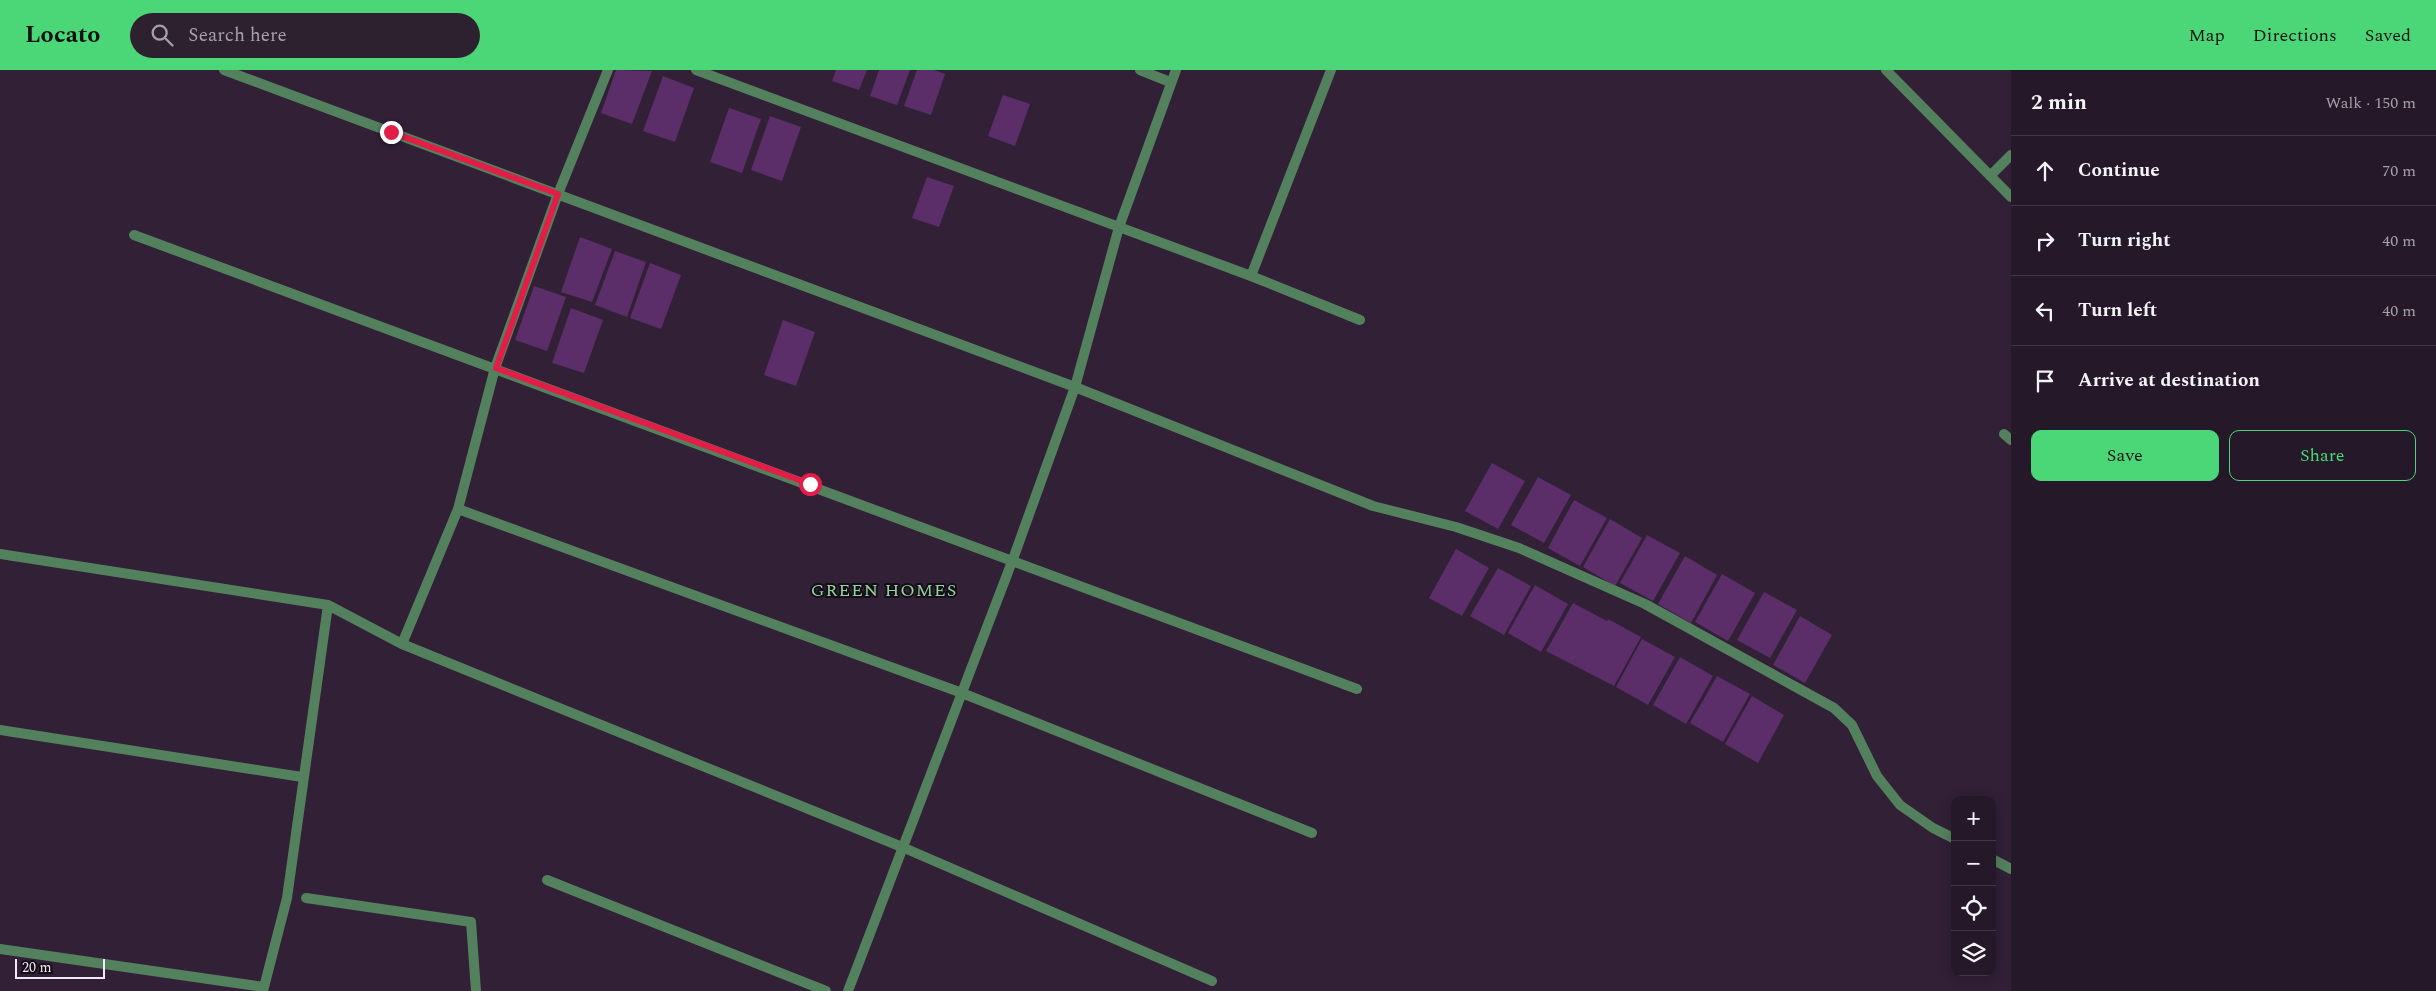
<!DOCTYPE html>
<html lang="en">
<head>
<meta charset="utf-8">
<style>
  body { margin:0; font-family:Spectral,serif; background:#2d2130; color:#f1f3f6 }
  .controls { position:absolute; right:15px; bottom:15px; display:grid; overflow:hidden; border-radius:10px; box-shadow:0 2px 12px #0003 }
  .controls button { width:45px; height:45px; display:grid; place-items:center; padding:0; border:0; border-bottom:1px solid #423745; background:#251828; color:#f1f3f6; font:25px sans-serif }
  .scale { position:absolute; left:15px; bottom:12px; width:90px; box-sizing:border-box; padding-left:5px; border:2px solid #f3e8f7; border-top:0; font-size:14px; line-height:18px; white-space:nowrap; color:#f3e8f7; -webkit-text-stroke:4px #150d17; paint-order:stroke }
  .stop { position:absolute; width:15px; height:15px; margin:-11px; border:4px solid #e11d48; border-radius:50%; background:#fff }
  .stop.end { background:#e11d48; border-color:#fff; box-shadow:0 1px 5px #0008 }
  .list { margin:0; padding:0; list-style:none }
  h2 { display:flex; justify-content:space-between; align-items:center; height:65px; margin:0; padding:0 20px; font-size:21px }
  h2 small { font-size:16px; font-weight:400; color:#a3a0a8 }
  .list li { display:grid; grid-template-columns:32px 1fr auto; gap:15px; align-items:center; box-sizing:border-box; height:70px; padding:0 20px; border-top:1px solid #423745 }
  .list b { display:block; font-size:19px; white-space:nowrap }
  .list em { font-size:16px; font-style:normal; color:#a3a0a8 }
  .actions { display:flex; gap:10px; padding:15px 20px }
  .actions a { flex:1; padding:11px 0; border:1px solid #4bd677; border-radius:10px; text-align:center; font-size:18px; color:#4bd677 }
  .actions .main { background:#4bd677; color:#111 }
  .icon { flex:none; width:28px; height:28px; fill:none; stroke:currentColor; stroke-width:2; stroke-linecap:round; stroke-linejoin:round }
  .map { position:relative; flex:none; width:2011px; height:921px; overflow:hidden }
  header { display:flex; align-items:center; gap:30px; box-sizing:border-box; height:70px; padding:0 25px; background:#4bd677; color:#111 }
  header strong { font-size:24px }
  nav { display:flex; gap:28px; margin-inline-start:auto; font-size:18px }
  .search { width:350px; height:45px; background:#2d2130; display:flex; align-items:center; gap:12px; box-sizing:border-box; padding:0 18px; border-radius:28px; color:#a3a0a8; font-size:19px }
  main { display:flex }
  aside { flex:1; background:#251828 }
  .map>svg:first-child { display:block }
  .building { fill:#5b2e69 }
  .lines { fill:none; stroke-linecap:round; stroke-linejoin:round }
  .minor { stroke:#53815d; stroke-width:10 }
  .route { stroke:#e11d48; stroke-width:6 }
  .labels { text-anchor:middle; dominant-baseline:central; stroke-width:4; stroke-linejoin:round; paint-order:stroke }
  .neighbourhood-label { font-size:18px; letter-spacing:1px; fill:#93d5a1; stroke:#150d17 }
</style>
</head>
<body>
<header>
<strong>Locato</strong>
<div class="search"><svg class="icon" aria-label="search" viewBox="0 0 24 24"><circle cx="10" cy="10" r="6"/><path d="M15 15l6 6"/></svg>Search here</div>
<nav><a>Map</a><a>Directions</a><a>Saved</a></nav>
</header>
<main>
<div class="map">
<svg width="2011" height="921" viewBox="0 0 2011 921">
  <rect width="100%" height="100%" fill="#312036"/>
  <!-- building -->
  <path class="building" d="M616,0l36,1 -20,53 -31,-11z
    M836,0h31l-8,20 -27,-9z
    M879,0h31l-13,35 -27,-9z
    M917,0h17l11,4 -14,41 -27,-9z
    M663,6l31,12 -19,54 -32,-11z
    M1003,25l27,9 -15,42 -27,-10z
    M729,38l32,11 -19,54 -32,-11z
    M770,46l31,11 -19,54 -31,-11z
    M927,107l27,9 -15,41 -27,-9z
    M580,167l32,12 -20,53 -31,-10z
    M615,181l31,11 -19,55 -32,-12z
    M650,193l31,12 -20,54 -31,-11z
    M534,216l32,11 -19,54 -32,-11z
    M571,238l32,12 -19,53 -32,-10z
    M783,250l32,12 -19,54 -32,-11z
    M1492,393l33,18 -27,48 -33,-18z
    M1538,407l33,18 -27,48 -33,-18z
    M1574,430l33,18 -27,48 -32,-18z
    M1610,449l32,19 -27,48 -32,-19z
    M1647,465l33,18 -27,48 -33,-18z
    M1456,479l33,19 -27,48 -33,-18z
    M1685,486l32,19 -26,48 -33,-19z
    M1498,498l33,18 -27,49 -34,-19z
    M1722,504l33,19 -27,48 -33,-19z
    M1535,515l33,19 -27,48 -33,-19z
    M1764,522l33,18 -27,48 -33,-18z
    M1573,533l34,18 1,-2 33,18 -27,49 -68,-35z
    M1800,546l32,19 -27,48 -32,-18z
    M1642,569l33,18 -27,48 -32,-18z
    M1680,587l33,19 -27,48 -33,-19z
    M1717,606l33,18 -27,48 -33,-19z
    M1752,626l32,19 -26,48 -33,-19z"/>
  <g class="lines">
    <!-- minor -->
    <path class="minor" d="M224,0l851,317 298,119 83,21 63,21 126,56 189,104 18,17 25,51 23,29 33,23 22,11
      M696,0l555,206 109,44
      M1140,0l30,12
      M1886,0l125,127
      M1990,106l21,-21
      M134,165l1223,454
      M1251,206l80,-206
      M2004,364l7,6
      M458,439l504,184 350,140
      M0,484l328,51 74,39 500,203 310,134
      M402,574l56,-135 37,-141 63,-174 50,-124
      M0,660l302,47
      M1992,789l19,10
      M547,810l279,111
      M306,828l165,24 5,69
      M0,879l264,38
      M263,921l24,-93 41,-293
      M848,921l165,-432 62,-172 44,-160 57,-157"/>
  </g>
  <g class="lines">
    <!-- route -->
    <path class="route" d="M391,62l167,62 -62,174 314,116"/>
  </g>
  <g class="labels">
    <!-- neighbourhood labels -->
    <g class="neighbourhood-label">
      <text x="884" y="520">GREEN HOMES</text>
    </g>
  </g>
</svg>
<div class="controls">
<button>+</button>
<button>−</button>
<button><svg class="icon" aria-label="locate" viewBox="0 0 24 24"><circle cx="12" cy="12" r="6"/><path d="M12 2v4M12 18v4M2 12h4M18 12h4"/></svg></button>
<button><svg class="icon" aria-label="layers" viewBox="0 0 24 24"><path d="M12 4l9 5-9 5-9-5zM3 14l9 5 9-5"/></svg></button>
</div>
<div class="scale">20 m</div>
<div class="stop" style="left:810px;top:414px"></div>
<div class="stop end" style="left:391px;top:62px"></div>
</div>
<aside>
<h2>2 min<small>Walk · 150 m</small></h2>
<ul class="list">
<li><svg class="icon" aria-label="ahead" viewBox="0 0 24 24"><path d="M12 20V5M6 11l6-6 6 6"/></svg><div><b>Continue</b></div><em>70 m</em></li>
<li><svg class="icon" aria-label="right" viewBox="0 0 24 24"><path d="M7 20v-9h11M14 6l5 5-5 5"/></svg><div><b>Turn right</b></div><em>40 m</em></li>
<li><svg class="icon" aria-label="left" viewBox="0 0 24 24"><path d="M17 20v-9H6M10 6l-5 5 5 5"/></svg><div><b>Turn left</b></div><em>40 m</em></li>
<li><svg class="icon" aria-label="arrive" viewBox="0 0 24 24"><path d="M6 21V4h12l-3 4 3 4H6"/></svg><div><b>Arrive at destination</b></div></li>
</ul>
<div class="actions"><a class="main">Save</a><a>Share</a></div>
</aside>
</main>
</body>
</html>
